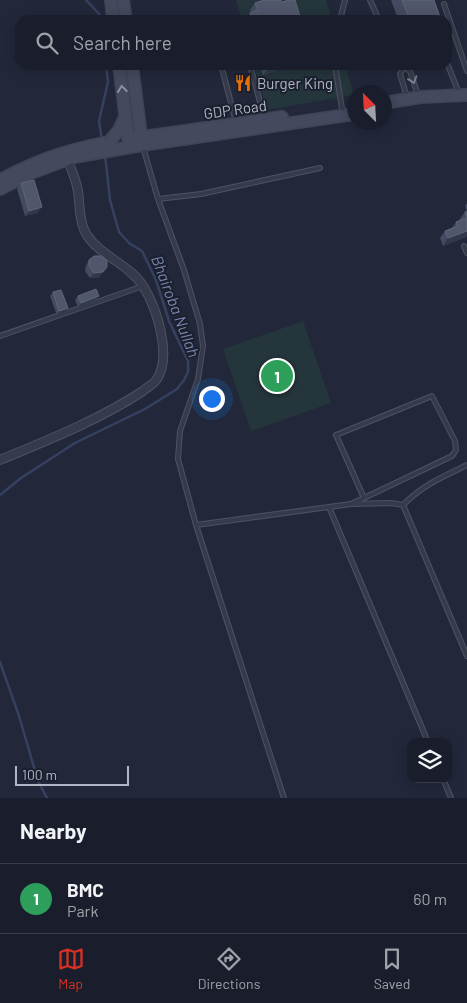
<!DOCTYPE html>
<html lang="en">
<head>
<meta charset="utf-8">
<style>
  body { margin:0; font-family:Barlow,sans-serif; background:#272b38; color:#f1f3f6 }
  .controls { position:absolute; right:15px; bottom:15px; display:grid; overflow:hidden; border-radius:10px; box-shadow:0 2px 12px #0003 }
  .controls button { width:45px; height:45px; display:grid; place-items:center; padding:0; border:0; border-bottom:1px solid #383c48; background:#1a1e2c; color:#f1f3f6; font:25px sans-serif }
  .compass { position:absolute; left:347px; top:85px; width:45px; height:45px; border-radius:50%; background:#1a1e2c; box-shadow:0 2px 12px #0003; rotate:336deg }
  .scale { position:absolute; left:15px; bottom:12px; width:114px; box-sizing:border-box; padding-left:5px; border:2px solid #b1b6c7; border-top:0; font-size:14px; line-height:18px; white-space:nowrap; color:#b1b6c7; -webkit-text-stroke:4px #1b202f; paint-order:stroke }
  .you { position:absolute; left:211px; top:398px; width:18px; height:18px; margin:-12px; border:4px solid #fff; border-radius:50%; background:#1a73e8; box-shadow:0 0 0 8px #1a73e833 }
  .badge { display:grid; place-items:center; width:32px; height:32px; border-radius:50%; background:#d93025; color:#fff; font-size:16px; font-weight:700 }
  .pin { position:absolute; translate:-50% -50%; border:2px solid #fff; box-shadow:0 1px 5px #0006 }
  .list { margin:0; padding:0; list-style:none }
  h2 { display:flex; justify-content:space-between; align-items:center; height:65px; margin:0; padding:0 20px; font-size:21px }
  h2 small { font-size:16px; font-weight:400; color:#9fa2a9 }
  .list li { display:grid; grid-template-columns:32px 1fr auto; gap:15px; align-items:center; box-sizing:border-box; height:70px; padding:0 20px; border-top:1px solid #383c48 }
  .list b { display:block; font-size:19px; white-space:nowrap }
  .list p { margin:0; font-size:16px; white-space:nowrap; color:#9fa2a9 }
  .list em { font-size:16px; font-style:normal; color:#9fa2a9 }
  .icon { flex:none; width:28px; height:28px; fill:none; stroke:currentColor; stroke-width:2; stroke-linecap:round; stroke-linejoin:round }
  .map { position:relative; flex:none; width:467px; height:798px; overflow:hidden }
  .search { position:absolute; background:#1a1e2c; box-shadow:0 2px 12px #0003; left:15px; right:15px; top:15px; height:55px; display:flex; align-items:center; gap:12px; box-sizing:border-box; padding:0 18px; border-radius:15px; color:#9fa2a9; font-size:19px }
  .sheet { height:135px; background:#1a1e2c }
  nav { display:flex; justify-content:space-around; align-items:center; box-sizing:border-box; height:70px; border-top:1px solid #383c48; background:#1a1e2c; font-size:14px; color:#9fa2a9 }
  nav a { display:grid; justify-items:center; gap:2px }
  nav .on { color:#d93025 }
  .map>svg:first-child { display:block }
  .green { fill:#24353b }
  .lines { fill:none; stroke-linecap:round; stroke-linejoin:round }
  .stream { stroke:#364161; stroke-width:2.5 }
  .lane-casing { stroke:#4e5362; stroke-width:6 }
  .street-casing { stroke:#4e5362; stroke-width:10 }
  .secondary-casing { stroke:#3f4454; stroke-width:14 }
  .lane { stroke:#363b4b; stroke-width:4 }
  .street { stroke:#363b4b; stroke-width:8 }
  .secondary { stroke:#44495e; stroke-width:11 }
  .wall { fill:#444b60 }
  .shaded-wall { fill:#32384c }
  .building { fill:#50576b; stroke:#5f6679 }
  .oneway { stroke:#7a7f8f }
  .oneway2 { stroke:#8b90a2 }
  .labels { text-anchor:middle; dominant-baseline:central; stroke-width:4; stroke-linejoin:round; paint-order:stroke }
  .poi-label { font-size:15px; fill:#b1b6c7; stroke:#1b202f; text-anchor:start }
  .street-label { font-size:15px; fill:#b1b6c7; stroke:#1b202f }
  .water-label { font-size:16px; font-style:italic; fill:#7986ae; stroke:#1b202f }
</style>
</head>
<body>
<div class="map">
<svg width="467" height="798" viewBox="0 0 467 798">
  <rect width="100%" height="100%" fill="#22283a"/>
  <!-- green -->
  <path class="green" d="M236,0h90l6,20h-90z
    M254,65h91l9,30 -88,15z
    M303,321l28,82 -80,28 -28,-82z"/>
  <g class="lines">
    <!-- stream -->
    <path class="stream" d="M86,0l15,16 1,4
      M102,140l-3,-19 9,-39 -2,-17
      M0,495l21,-17 54,-35 70,-34 32,-20 7,-9 4,-8v-11l-19,-40 -13,-41 -14,-29 -13,-8 -10,-11 -9,-32 -5,-45
      M0,662l19,54 19,65 9,17"/>
    <!-- lane casing -->
    <g class="lane-casing">
      <path id="lane" d="M370,0l9,20
        M444,4l23,67
        M340,20l5,-20
        M447,63l12,30
        M221,65l15,57
        M250,65l14,52
        M335,65l7,44
        M404,67l6,4 8,24
        M407,97l-7,-23 4,-7 6,-2
        M143,147l15,52 26,71 16,54 3,22 -5,33 -18,52 -2,28 18,66 88,273
        M158,199l43,-5 119,-26
        M464,246l3,7
        M0,336l143,-50
        M353,503l11,-5 88,-42 4,-6 -1,-9 -23,-45 -96,39 28,63
        M403,505c20,-20 39,-28 64,-40
        M329,507l99,235
        M196,525l155,-21 40,-1 12,2 64,151
        M443,779l8,19"/>
    </g>
    <!-- street casing -->
    <g class="street-casing">
      <path id="street" d="M0,460c48,-20 99,-40 143,-69 4,-4 11,-7 14,-12 15,-23 0,-71 -14,-93 -14,-22 -43,-30 -56,-51 -8,-12 -7,-30 -9,-44 -2,-11 -6,-21 -11,-32"/>
    </g>
    <!-- secondary casing -->
    <g class="secondary-casing">
      <path id="secondary" d="M111,0l2,20
        M123,0l3,20
        M119,65l10,80
        M132,65l10,78
        M384,103l37,-6 46,-2
        M129,139l153,-22
        M109,142l10,-12 6,-13
        M0,180c37,-19 63,-29 104,-37
        M0,189l31,-16 43,-16 68,-12 212,-31"/>
    </g>
    <!-- lane -->
    <use href="#lane" class="lane"/>
    <!-- street -->
    <use href="#street" class="street"/>
    <!-- secondary -->
    <use href="#secondary" class="secondary"/>
  </g>
  <!-- wall -->
  <path class="wall" d="M391,0h43l7,20 -43,-1z
    M255,3l46,17h-56l6,-7 -1,-3z
    M260,65h33l-30,10z
    M21,183l17,30 -13,3 -8,-27z
    M467,203v32l-1,2 -23,9 -3,-8 5,-7 7,-3 4,-6 4,-2h-1l6,-8 2,-1 -2,-5z
    M89,260l10,18h-9l-5,-7 1,-5z
    M53,292l15,16 -2,4 -9,3 -7,-19z
    M78,296l18,4 -18,7 -3,-7z"/>
  <!-- shaded-wall -->
  <path class="shaded-wall" d="M276,65h17l-30,10 6,-7z
    M42,207l-4,6 -13,3 4,-5z
    M467,231v4l-1,2 -23,9 5,-8z
    M107,267l-8,11h-9l4,-5z
    M99,296l-3,4 -18,7 3,-4z
    M68,308l-2,4 -9,3 2,-4z"/>
  <!-- building -->
  <path class="building" d="M264,0h16l3,2 5,-2h7l6,20h-48l-3,-7 8,-3 -3,-7z
    M402,0h32l7,20h-46l13,-5z
    M268,65h8l-7,3z
    M34,180l8,27 -13,4 -8,-28z
    M467,211v20l-19,7 -3,-7 13,-5 -2,-4 11,-4 -2,-6z
    M94,256h8l5,5v6l-4,5 -9,1 -5,-7v-6z
    M96,289l3,7 -18,7 -3,-7z
    M61,290l7,18 -9,3 -6,-19z"/>
  <!-- one-way arrows -->
  <defs><path id="oneway-chevron" d="M-2-3.5L2.5 0L-2 3.5" fill="none" stroke-width="1.6" stroke-linecap="round" stroke-linejoin="round" transform="scale(1.25)"/></defs>
  <use class="oneway" href="#oneway-chevron" transform="translate(413 80) rotate(71)"/>
  <use class="oneway2" href="#oneway-chevron" transform="translate(122 89) rotate(-97)"/>
  <!-- icons -->
  <defs>
    <g id="restaurant-bare" transform="scale(1.35)"><path d="M-5-6h1v4h1v-4h1v4h1v-4h1v5L-1.5 .5V6h-2V.5L-5-1ZM5-6V6H3V1.5H1.5Q1.5-4 5-6Z" fill="#e8710a" stroke="#1b202f" stroke-width="2.5" paint-order="stroke"/></g>
  </defs>
  <g fill-rule="evenodd">
    <use href="#restaurant-bare" x="243" y="83"/>
  </g>
  <g class="labels">
    <!-- poi labels -->
    <g class="poi-label">
      <text x="257" y="83">Burger King</text>
    </g>
    <!-- street labels -->
    <g class="street-label">
      <text transform="translate(235 109) rotate(-8)">GDP Road</text>
    </g>
    <!-- water labels -->
    <g class="water-label">
      <text transform="translate(176 306) rotate(69)">Bhairoba Nullah</text>
    </g>
  </g>
</svg>
<div class="controls">
<button><svg class="icon" aria-label="layers" viewBox="0 0 24 24"><path d="M12 4l9 5-9 5-9-5zM3 14l9 5 9-5"/></svg></button>
</div>
<svg class="compass" viewBox="-18 -18 36 36"><path d="M0-13l5 13h-10z" fill="#e53935"/><path d="M0 13l5-13h-10z" fill="#9fa2a9"/></svg>
<div class="scale">100 m</div>
<div class="you"></div>
<div class="pin badge" style="left:277px;top:376px;background:#2e9e5b">1</div>
<div class="search"><svg class="icon" aria-label="search" viewBox="0 0 24 24"><circle cx="10" cy="10" r="6"/><path d="M15 15l6 6"/></svg>Search here</div>
</div>
<section class="sheet">
<h2>Nearby<small></small></h2>
<ul class="list">
<li><span class="badge" style="background:#2e9e5b">1</span><div><b>BMC</b><p>Park</p></div><em>60 m</em></li>
</ul>
</section>
<nav>
<a class="on"><svg class="icon" aria-label="map" viewBox="0 0 24 24"><path d="M3 6l6-2 6 2 6-2v14l-6 2-6-2-6 2zM9 4v14M15 6v14"/></svg>Map</a>
<a><svg class="icon" aria-label="directions" viewBox="0 0 24 24"><path d="M12 3l9 9-9 9-9-9zM9 14v-3h6M13 9l2 2-2 2"/></svg>Directions</a>
<a><svg class="icon" aria-label="saved" viewBox="0 0 24 24"><path d="M7 4h10v16l-5-4-5 4z"/></svg>Saved</a>
</nav>
</body>
</html>
